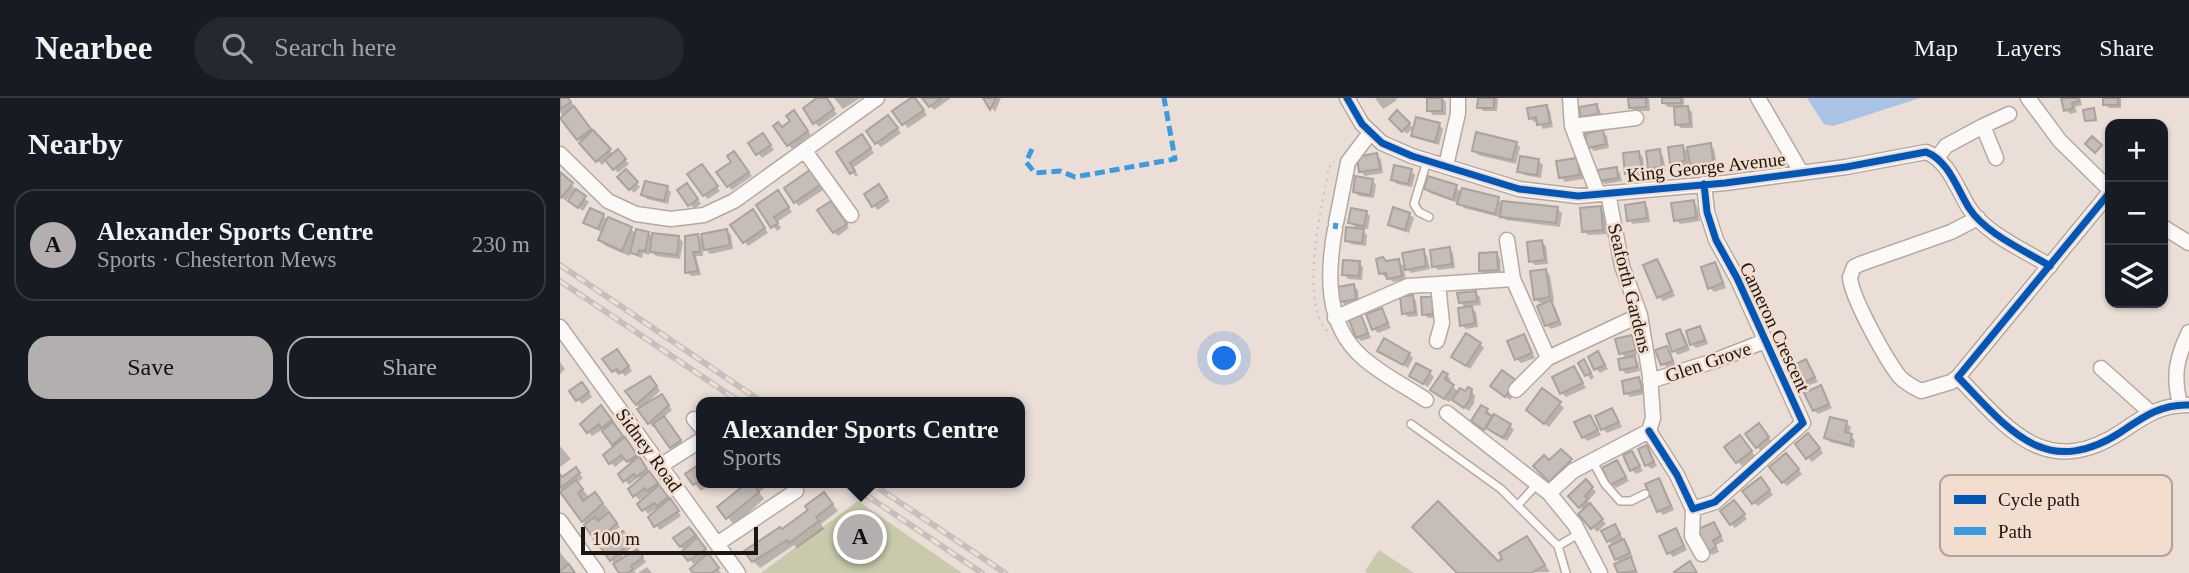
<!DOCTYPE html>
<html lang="en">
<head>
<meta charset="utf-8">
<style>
  body { margin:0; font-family:"Times New Roman",serif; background:#242831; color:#f1f3f6 }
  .controls { position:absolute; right:21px; top:21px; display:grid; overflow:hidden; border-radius:14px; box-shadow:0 2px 5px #0004 }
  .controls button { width:63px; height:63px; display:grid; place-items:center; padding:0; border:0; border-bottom:2px solid #363941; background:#171b24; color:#f1f3f6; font:35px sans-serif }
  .scale { position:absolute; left:21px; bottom:18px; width:177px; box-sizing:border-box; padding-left:7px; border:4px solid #1c1510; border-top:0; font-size:19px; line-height:24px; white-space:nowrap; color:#1c1510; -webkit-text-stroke:5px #f2ddcf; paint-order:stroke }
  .you { position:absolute; left:665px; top:261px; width:24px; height:24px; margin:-18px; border:5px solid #fff; border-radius:50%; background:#1a73e8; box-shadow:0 0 0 10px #1a73e833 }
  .badge { display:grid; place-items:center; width:46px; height:46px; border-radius:50%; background:#b2afae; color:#111; font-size:23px; font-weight:700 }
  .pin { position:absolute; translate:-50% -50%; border:4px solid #fff; box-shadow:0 2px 7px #0006 }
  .popup { position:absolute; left:136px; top:299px; width:329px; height:91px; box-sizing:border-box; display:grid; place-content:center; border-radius:14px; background:#171b24; filter:drop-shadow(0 2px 5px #0005); font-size:23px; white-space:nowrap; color:#9ea1a6 }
  .popup b { font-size:26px; color:#f1f3f6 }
  .popup::after { content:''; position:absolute; left:50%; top:100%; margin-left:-14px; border:14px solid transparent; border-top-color:#171b24 }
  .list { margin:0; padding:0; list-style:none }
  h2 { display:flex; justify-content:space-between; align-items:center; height:91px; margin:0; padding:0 28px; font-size:30px }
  h2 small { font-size:23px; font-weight:400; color:#9ea1a6 }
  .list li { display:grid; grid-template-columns:46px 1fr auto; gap:21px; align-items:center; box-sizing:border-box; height:112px; margin:0 14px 14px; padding:0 14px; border:2px solid #363941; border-radius:21px }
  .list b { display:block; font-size:26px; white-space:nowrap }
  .list p { margin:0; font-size:23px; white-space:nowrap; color:#9ea1a6 }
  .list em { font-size:23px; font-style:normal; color:#9ea1a6 }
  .actions { display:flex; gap:14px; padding:21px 28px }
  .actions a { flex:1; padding:16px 0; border:2px solid #b2afae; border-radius:21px; text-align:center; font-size:24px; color:#b2afae }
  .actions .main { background:#b2afae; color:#111 }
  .icon { flex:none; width:38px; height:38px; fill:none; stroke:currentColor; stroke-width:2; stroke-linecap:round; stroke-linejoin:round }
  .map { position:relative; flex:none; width:1629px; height:475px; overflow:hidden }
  header { display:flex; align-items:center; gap:42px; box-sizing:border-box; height:98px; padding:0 35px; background:#171b24; border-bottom:2px solid #363941 }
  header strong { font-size:33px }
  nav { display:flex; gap:38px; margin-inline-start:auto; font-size:24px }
  .search { width:490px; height:63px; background:#242831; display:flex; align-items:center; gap:18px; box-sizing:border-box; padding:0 24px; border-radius:38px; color:#9ea1a6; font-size:26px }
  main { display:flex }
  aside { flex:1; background:#171b24 }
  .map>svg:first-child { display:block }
  .green { fill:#c8caab }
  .water { fill:#a8c3e3 }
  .shadow { fill:#0003 }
  .building { fill:#c6bdb8; stroke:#aba29d; stroke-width:2 }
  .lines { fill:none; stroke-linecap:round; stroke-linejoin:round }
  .service-casing { stroke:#b4aaa4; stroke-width:10 }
  .minor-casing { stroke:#b4aaa4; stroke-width:17 }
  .path { stroke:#c5c1be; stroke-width:2; stroke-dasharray:2 5; stroke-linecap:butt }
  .service { stroke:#fcfaf9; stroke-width:7 }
  .minor { stroke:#fcfaf9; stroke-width:14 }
  .rail-casing { stroke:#c4c0be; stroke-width:6 }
  .rail { stroke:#f2ddcf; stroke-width:3.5; stroke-dasharray:10; stroke-linecap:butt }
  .quiet { stroke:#3c9ade; stroke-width:5; stroke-dasharray:10 5; stroke-linecap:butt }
  .cycleway-casing { stroke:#f2ddcf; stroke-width:11 }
  .cycleway { stroke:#0057b8; stroke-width:7 }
  .labels { text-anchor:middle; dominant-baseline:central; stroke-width:5; stroke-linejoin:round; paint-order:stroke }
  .street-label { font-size:19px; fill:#1c1510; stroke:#f2ddcf }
  .key { fill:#f2ddcf; stroke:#b2a196; stroke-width:2 }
  .key-label { font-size:19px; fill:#1c1510 }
</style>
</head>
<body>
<header>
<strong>Nearbee</strong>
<div class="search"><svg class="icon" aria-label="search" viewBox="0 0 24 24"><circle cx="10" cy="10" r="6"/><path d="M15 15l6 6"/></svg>Search here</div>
<nav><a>Map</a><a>Layers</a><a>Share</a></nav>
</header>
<main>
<aside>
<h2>Nearby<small></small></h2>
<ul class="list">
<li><span class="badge">A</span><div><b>Alexander Sports Centre</b><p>Sports · Chesterton Mews</p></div><em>230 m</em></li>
</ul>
<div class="actions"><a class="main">Save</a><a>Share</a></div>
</aside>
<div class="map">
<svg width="1629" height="475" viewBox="0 0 1629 475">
  <rect width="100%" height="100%" fill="#eaded7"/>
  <!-- green -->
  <path class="green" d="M298,403l104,72h-201z
    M819,452l35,23h-47l-2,-2z"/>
  <!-- water -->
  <path class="water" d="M1247,0h113l-87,28 -9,-2z"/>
  <!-- shadow -->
  <path class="shadow" d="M0,0h8l24,33 22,24 4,-3 11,12 -11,9 -11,-13 -5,5 -21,-22 -21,-31z
    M260,0h5l12,16 -18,13 -4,-4z
    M274,0h26l-17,11z
    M364,0h27l-17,12z
    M425,0h16l-6,14 -3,-4z
    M815,0h21l1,2 -14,9z
    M869,0h13l4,4v13h-13l-4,-5z
    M919,0h19l-1,13h-14l-4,-4z
    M1070,0h19l1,13h-15l-5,-4z
    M1103,0h21v10h4l4,4 1,16h-12l-4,-4 -2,-17h-7l-5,-4z
    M1503,0h17l2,7 -7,2 2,5 -7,2 -4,-4z
    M1544,0h17v10h-12l-5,-4z
    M358,5l9,12 -19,13 -13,-16z
    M986,8l4,5 3,16 -10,2 -5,-8 -4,1 -4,-4z
    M1036,8l4,4 2,8 -15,3 -5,-5z
    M837,14l16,16 -6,6 -16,-15z
    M238,19l13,18 -18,14 -5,-4 -5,-16z
    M332,23l9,12 -20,14 -4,-4z
    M879,27l4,4 -4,16 -21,-6 -5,-4z
    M1042,34l5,4 2,12 -15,3 -4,-4z
    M203,37l11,15 -12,8 -11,-14z
    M306,43l8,12 -21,15 5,7 -2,2 -18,-24z
    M956,45l4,4 -4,17 -38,-9 -4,-5z
    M1150,47l4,4 3,16 -21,3 -8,-7 1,4 -13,2 -4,-4 11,-16 7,7z
    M1099,53l4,5 3,15 -12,2 -4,-5z
    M1079,55l4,4 2,18 -14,2 -4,-4z
    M817,57l4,5 2,13 -18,3 -4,-4z
    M178,60l14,18 -20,14 -4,-4z
    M1016,62l5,4 2,15 -18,3 -4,-5z
    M978,63l5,4 -2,13 -17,-3 -5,-4z
    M1056,71l4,4 2,8 -17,3 -5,-4z
    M146,72l14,21 -12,8 -4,-4z
    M66,73l14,16 -6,6 -15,-16z
    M851,73l4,4 -3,12 -15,-3 -4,-4z
    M0,77l16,14 -2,1 15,12 -6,9 -13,-10 6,-9 -2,-1 -8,10 -6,-5z
    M254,78l9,14 -24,16 -4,-4z
    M812,82l4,5 -2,13 -15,-2 -5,-4z
    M896,89l6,6 36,6 4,4 55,6 5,4 -2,14 -54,-7 -6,-6 -1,3 -35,-9 -6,-5 -28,-10 -4,-4z
    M107,90l4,4 -3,12 -21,-5 -4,-4z
    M131,91l10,15 -7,5 -15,-19z
    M323,92l7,11 -12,9 -4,-4z
    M222,99l10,15 -15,10 4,6 -4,3 -18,-25z
    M1133,104l4,4 3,15 -20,3 -4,-4z
    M1084,106l4,4 2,14 -17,2 -4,-4z
    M275,109l14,21 -11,8 -4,-4z
    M1040,110l4,4 3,22 -19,1 -4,-4z
    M806,114l4,4 -2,13 -8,-1 7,7 -1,11 -15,-2 -5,-4 12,-10 -8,-8z
    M849,116l5,4 -5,15 -15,-5 -4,-4z
    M43,117l5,5 23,9 5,5h13l4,4 25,-1 5,5 -3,17 -24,-3 -6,-6 -1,5 -6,-2 -1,5 -6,-2 -5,-5 -2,5 -23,-10 -6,-6 3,-7 -18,-10z
    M197,118l11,17 -20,13 -15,-21z
    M166,132l5,5 2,14 -23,5 -7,-8v10h-7l5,19 -10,1 -4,-4 11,-36 7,7z
    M981,144l5,4 2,18 -13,1 -4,-4z
    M889,151l4,5 2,14 -17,2 -5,-4z
    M863,153l4,5 3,13 -19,4 -8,-8 3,15 -13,2 -5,-5h-3l-4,-4 5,-10 12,-2 8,8z
    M936,156l4,4 1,16 -16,1 -4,-5z
    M1097,163l4,4 14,31 -12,5 -4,-4z
    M799,165l4,4 -1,13 -14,-1 -4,-5z
    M1155,166l4,5 7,19 -12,4 -4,-4z
    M986,173l4,4 4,26 -4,1 5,5 7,18 -11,4 -5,-4 2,-23 -8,1 -5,-4z
    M793,188l5,4 1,13 -14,2 -4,-4z
    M915,195l5,4 1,8 -11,1 6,6 2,15 -12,2 -4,-4 4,-17 -6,-6z
    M852,199l4,4 2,15 -10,1 -4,-4z
    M871,200l5,5 1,15h-9l-4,-4z
    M821,212l10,18 -13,5 -4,-4z
    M800,219l4,4 7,17 -10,3 -4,-4z
    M1140,230l4,5 4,11 -12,4 -4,-4z
    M1120,233l4,4 6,15 -12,5 -4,-4z
    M963,239l12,21 -14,5 -4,-4z
    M1071,239l5,4 3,13 -7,2 6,6 2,9 -14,3 -4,-4 5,-11 -6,-6z
    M920,246l4,4 -14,21 -12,-8z
    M1106,250l10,17 -9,4 -10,-18z
    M819,252l30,4 4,4 -5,10z
    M1038,255l10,16 -8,4 -4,-4z
    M61,257l11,16 -7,5 -3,-3 -4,2 -13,-16z
    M1024,263l10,16 -3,3 -11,-16z
    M1246,263l12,21 -13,5 -4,-4z
    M0,264l5,7 -5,5z
    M1014,270l12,20 -20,9 -4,-4z
    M870,275l4,4 -6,10 -17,-11z
    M887,277l4,5 -3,3 11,9 7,2 5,-3 4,4 -1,8 -5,8 -17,-13 -3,4 -13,-8z
    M1079,281l4,4 2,11 -15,3 -4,-4z
    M94,284l6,9 -13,12 19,-2 6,9 -9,8 21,27 -8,6 -21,-27 -2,3 -4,-4 -21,-32z
    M960,288l-10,14 -13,-10z
    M1260,289l12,21 -14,6 -4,-4z
    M26,290l6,9 -10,7 -4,-4z
    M999,305l5,5 -15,19 -17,-13z
    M922,309l10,8 -5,7 2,1 21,3 4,4 -7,11 -34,-20z
    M1052,312l10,17 -15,6 -4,-4z
    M45,314l76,104 -21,14 -4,-5 5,-17 -1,-2 -12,8 -8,-10 14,-12 -2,-2 -13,10 -4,-5 6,-15 -2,-3 -10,8 -4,-5 7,-15 -6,-7 -11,9 -4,-4 5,-16 -13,-18 -11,7 -4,-5z
    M1030,319l11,18 -14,6 -4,-4z
    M1286,325l5,4 -2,8 6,5 -1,8 -24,-6 -4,-4z
    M1203,332l9,12 -11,9 -4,-4z
    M1252,341l11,14 -11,9 -15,-18z
    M1184,343l11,15 -13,10 -4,-4z
    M0,348l11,13 -11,8z
    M1087,349l10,19 -6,3 -4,-4z
    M1001,353l13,14 -20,20 -19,-19 14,-3z
    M1072,355l11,18 -7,3 -4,-4z
    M1230,361l12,15 -15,12 -4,-4z
    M1057,364l12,19 -13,7 -5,-4z
    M141,367v18h11l-11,8 -14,-16z
    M15,371l8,9 -6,5 13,15 5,-4 14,16 -7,7 11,1 7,9 -12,9 4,5 15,-4 7,9 -12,9 3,4 16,-4 5,7 -12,9 2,2h-15l-61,-84v-14l3,3z
    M1099,382l4,5 11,25 -11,5 -4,-4z
    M1026,384l10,10 -8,9 1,4 17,19 -9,8 -16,-18 3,-3 -13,-15z
    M190,385h22l-13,9 5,7 -30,26 -14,-18z
    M1205,386l8,11 -15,11 -5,-4z
    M264,396l14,17 -17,13 3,5 -27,19 -3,-3 -34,23 -7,-7 29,-30 29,-21z
    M1178,409l9,12 -12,9 -4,-4z
    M1153,426l11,17 -8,4 3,7 -7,3 -4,-4z
    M1054,428l14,19 5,13 -3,1 8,14h-18l-4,-8 5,-2 -5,-4 -2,-13 -6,-6z
    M1116,432l11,20 -14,7 -4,-4z
    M133,435l16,21 -1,1 13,18h-26l6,-11 -1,-2 -7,4 -12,-18z
    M967,441l23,33 -91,1 38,-10z
    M0,454l10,13 -1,1 6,7h-15z
    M87,469l5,6h-14z"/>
  <!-- building -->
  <path class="building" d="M0,0h8l3,4 -11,7z
    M257,0h10l7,11 -21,15 -10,-16z
    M351,0h4l9,12 -22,15 -10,-14z
    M362,0h20l-13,9z
    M423,0h13l-6,12z
    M867,0h15v13h-15z
    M918,0h16v10h-17z
    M1068,0h18v9l-17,1z
    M1102,0h19v5h-19z
    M1501,0h17l1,3 -7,2 1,5 -9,3z
    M1543,0h15v7h-15z
    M1037,6l1,10 -17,3 -2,-10z
    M987,7l3,18 -13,2 -1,-8 -7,2 -2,-11z
    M14,8l17,23 -14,11 -17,-22z
    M1128,8l2,18 -15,1 -1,-18z
    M1534,10l2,12 -11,1 -2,-11z
    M234,12l14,21 -21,15 -14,-20 5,-4 4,5 8,-6 -4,-5z
    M837,12l13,13 -8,9 -13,-13z
    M328,17l10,13 -23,16 -9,-13z
    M856,19l24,6 -5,19 -24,-6z
    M33,32l18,19 -15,13 -17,-19z
    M1043,32l3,14 -18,4 -3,-14z
    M916,34l41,10 -5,18 -40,-9z
    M203,35l8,12 -15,10 -8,-12z
    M302,36l9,14 -21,15 5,8 -5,3 -14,-22z
    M1532,38l10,9 -7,8 -10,-9z
    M1151,45l2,19 -23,3 -3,-18z
    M1123,47l2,16 -15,2 -2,-16z
    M58,51l8,10 -13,11 -8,-10z
    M1100,51l2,18 -14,2 -2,-18z
    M174,53l15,21 -22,15 -11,-15 15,-10 -4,-6z
    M1079,53l3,21 -17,2 -2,-21z
    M817,55l3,16 -21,3 -2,-15z
    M960,58l19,3 -2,16 -20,-3z
    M1017,60l3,17 -21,3 -3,-17z
    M142,66l16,22 -15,10 -16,-22z
    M834,67l18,4 -4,15 -17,-4z
    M1057,69l1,11 -19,3 -2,-11z
    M66,71l12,13 -9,8 -12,-13z
    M250,72l10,15 -26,18 -10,-15z
    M0,74l13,11 -12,15 -1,-1z
    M795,78l18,3 -3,16 -17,-3z
    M868,78l29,9 -4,15 -29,-11z
    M85,83l23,5 -4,15 -23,-6z
    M127,85l11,16 -10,7 -11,-16z
    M319,86l8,13 -15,10 -8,-13z
    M902,90l37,9 -4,17 -38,-10z
    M16,91l10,7 -8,12 -10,-7z
    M218,92l11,17 -15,10 4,6 -7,5 -15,-23z
    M1134,102l2,17 -22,4 -3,-18z
    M271,103l16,23 -14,9 -16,-23z
    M942,103l56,6 -2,16 -56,-6z
    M1085,104l2,16 -20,3 -2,-16z
    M1041,108l2,24 -21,2 -2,-24z
    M833,109l17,6 -5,17 -17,-5z
    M30,110l14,6 -6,15 -15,-6z
    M791,110l16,3 -3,15 -16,-3z
    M193,111l12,19 -22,15 -13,-18z
    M48,119l24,10 -10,24 -24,-11z
    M786,129l18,2 -2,14 -17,-2z
    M76,131l13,3 -4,19 -6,-1 -1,5 -8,-2z
    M167,131l3,16 -26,5 -3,-16z
    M92,135l27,3 -2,19 -27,-3z
    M138,136l2,18h-7l5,19 -13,2v-37z
    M982,142l3,20 -16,2 -2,-20z
    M890,149l2,17 -20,3 -2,-17z
    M864,151l2,17 -21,4 -3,-17z
    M937,154l1,18 -19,1v-18z
    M823,159l3,4 13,-2 3,17 -15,3 -1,-6 -7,1 -3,-15z
    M1097,161l15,32 -15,7 -14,-33z
    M783,162l17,1 -1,15 -17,-1z
    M1155,164l8,21 -15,6 -7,-22z
    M986,171l4,28 -16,3 -4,-29z
    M794,186l2,15 -17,3 -2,-15z
    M916,193l1,10 -18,2 -2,-10z
    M853,197l2,17 -13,2 -2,-17z
    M861,199h11l1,17 -11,1z
    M991,202l8,21 -14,5 -8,-20z
    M912,208l3,17 -15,3 -2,-18z
    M822,210l6,15 -16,7 -6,-16z
    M801,217l7,18 -12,5 -7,-18z
    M1140,228l5,14 -15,5 -4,-14z
    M1120,231l7,17 -15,6 -6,-18z
    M906,235l15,10 -15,23 -15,-9z
    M964,236l8,19 -17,7 -8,-19z
    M1072,237l4,15 -17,4 -4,-15z
    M824,240l26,15 -7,12 -26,-14z
    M1107,248l6,15 -12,4 -6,-15z
    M57,251l12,17 -9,7 -3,-4 -5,3 -10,-13z
    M1038,253l7,14 -11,5 -6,-13z
    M1075,258l2,11 -17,3 -2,-11z
    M1024,261l7,14 -6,3 -7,-13z
    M1246,261l9,18 -15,7 -8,-18z
    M856,265l15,8 -8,13 -14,-8z
    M1014,268l9,17 -23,11 -8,-17z
    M942,272l15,11 -12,16 -15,-11z
    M883,273l5,3 -3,5 9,6 -10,14 -14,-9z
    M90,278l7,10 -21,19 -11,-14z
    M1079,279l3,13 -18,4 -2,-13z
    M22,284l7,10 -13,9 -7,-10z
    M1261,287l8,19 -16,7 -9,-18z
    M908,289l4,2 -2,10 -6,9 -12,-8 8,-12 5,3z
    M982,290l19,14 -17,22 -18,-14z
    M102,296l7,11 -21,19 -11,-15z
    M41,307l11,15 -11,8 -2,-4 -12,9 -7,-9z
    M921,307l7,4 -2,4 6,3 -8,14 -13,-9z
    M1052,310l7,14 -18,8 -6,-14z
    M934,316l17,10 -8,14 -17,-10z
    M1030,317l8,15 -16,8 -8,-16z
    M104,318l17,24 -11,8 -17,-24z
    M1270,319l17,4 -2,11 7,2 -2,11 -26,-7z
    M53,324l10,14 -11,9 -10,-14z
    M1199,325l10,14 -13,11 -11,-14z
    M1248,335l12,15 -14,11 -11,-15z
    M1180,337l12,16 -16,12 -12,-16z
    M65,339l12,18 -10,7 -6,-7 -12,9 -6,-9z
    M1087,347l7,17 -9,4 -7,-17z
    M1001,351l11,10 -23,23 -16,-16 11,-11 5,5z
    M1072,353l8,15 -10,5 -7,-16z
    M1226,355l13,16 -17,14 -13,-16z
    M79,358l8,13 -11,8 -2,-3 -11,8 -5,-8z
    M1057,362l9,17 -16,8 -8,-17z
    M141,365v17l-8,5 -8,-11z
    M16,369l4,6 -20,15v-14l2,3z
    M89,373l9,12 -11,8 -2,-3 -12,9 -5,-8z
    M1201,379l9,13 -18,14 -10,-13z
    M1099,380l12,28 -14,6 -12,-28z
    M1026,381l7,8 -8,9 3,3 -9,9 -11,-12z
    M16,382l7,9 -5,4 5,8 12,-9 8,11 -21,19 -22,-30z
    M187,385h10l-3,2 5,7 -33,27 -9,-12z
    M99,387l9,12 -11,9 -3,-3 -12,8 -5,-7z
    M264,394l9,12 -17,13 3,4 -30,22 -2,-3 -35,22 -8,-11 36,-24 2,2 26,-19 -3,-4z
    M110,400l9,13 -25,16 -6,-10z
    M1174,402l11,14 -15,11 -10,-14z
    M878,403l60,60 4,-2 -3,-6 28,-17 18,29 -14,8h-74l-45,-46z
    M1030,405l13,16 -12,10 -13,-15z
    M49,414l8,11 -21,19 -12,-17 11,-8 3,4z
    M1154,424l7,14 -8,4 3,7 -9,5 -11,-22z
    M1055,426l5,10 -13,8 -6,-11z
    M129,429l7,8 -16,12 -7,-9z
    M1116,430l8,18 -17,8 -8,-18z
    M63,433l8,11 -21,19 -12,-17 11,-8 2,4z
    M137,439l9,12 -18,12 -7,-9z
    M1064,441l6,14 -15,7 -6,-14z
    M77,451l6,8 -12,9 2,3 -6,4h-8l-6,-9z
    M148,455l11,15 -8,5h-18l-3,-4z
    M1071,459l5,14 -18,2 -4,-9z
    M1130,463l7,12h-22l-1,-1z
    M9,466l6,9h-15v-2z"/>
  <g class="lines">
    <!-- service casing -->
    <g class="service-casing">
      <path id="service" d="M867,63l-13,43 5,8 10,5
        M851,326l90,65 57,57
        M1032,362l13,24 15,17h11l14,-7
        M958,407l19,-21
        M1006,475l-8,-27 22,-13"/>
    </g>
    <!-- minor casing -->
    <g class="minor-casing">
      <path id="minor" d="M787,0l15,26 20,19 30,13 107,33 59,7 147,-13 121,-16 80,-15c23,9 31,37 43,56 17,26 55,42 81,58
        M1010,0l2,28 26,68
        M1198,0l43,74
        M1468,0l32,43 50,49
        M1012,28l64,-8
        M1423,28l26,-12
        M245,53l46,64
        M0,56l48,47 28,13 35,5 33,-4 30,-14 143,-103
        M1377,60l9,-12 37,-20 13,32
        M886,68l12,-53v-15
        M1550,94l-152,185c50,52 88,104 163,55 22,-15 40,-28 68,-27
        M776,125l12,-61 22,-29
        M1603,129l26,16
        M775,131c-8,44 -10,95 27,128 19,17 43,29 64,43
        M947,142l6,39
        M775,220l73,-32 105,-7 35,79
        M0,229l178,246
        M877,243l5,-18 -4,-39
        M1541,270l49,44
        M1398,279l-7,5 -30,9c-8,-4 -16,-8 -22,-15 -13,-17 -48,-79 -49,-99l4,-10 6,-3 91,-32 27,-14
        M1090,283l64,-20 51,-20
        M956,292l32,-32 92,-43
        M1620,306c-7,-28 -4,-45 9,-72
        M887,315l102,80 26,32 25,48
        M134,321l7,8
        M1089,333l28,44 16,34 22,-7 88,-79 -66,-145 -21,-38 -9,-28 -3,-28
        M100,368l41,-26
        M989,395l24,-22 76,-40 4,-13 -3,-42 -10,-61 -18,-49 -14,-73
        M1133,411l-1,27 10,18
        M0,423l37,52
        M157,446l79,-53"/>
    </g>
    <!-- path -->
    <path class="path" d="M767,233c-28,-32 -5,-124 2,-164l5,-6"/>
    <!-- service -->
    <use href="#service" class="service"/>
    <!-- minor -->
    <use href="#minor" class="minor"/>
    <!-- rail casing -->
    <g class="rail-casing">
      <path id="rail" d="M0,167l202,137
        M0,183l180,121
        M288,385l134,90
        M311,385l134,90"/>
    </g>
    <!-- rail -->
    <use href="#rail" class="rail"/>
    <!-- quiet -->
    <path class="quiet" d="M472,51l-6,13 9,11 25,-2 15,6 100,-18 -11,-61
      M775,131l1,-6"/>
    <!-- cycleway casing -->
    <g class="cycleway-casing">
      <path id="cycleway" d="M787,0l15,26 20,19 30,13 107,33 59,7 147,-13 121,-16 80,-15c23,9 31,37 43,56 17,26 55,42 81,58
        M1550,94l-152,185c50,52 88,104 163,55 22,-15 40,-28 68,-27
        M1089,333l28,44 16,34 22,-7 88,-79 -66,-145 -21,-38 -9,-28 -3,-28"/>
    </g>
    <!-- cycleway -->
    <use href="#cycleway" class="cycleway"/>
  </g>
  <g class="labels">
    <!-- street labels -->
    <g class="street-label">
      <text transform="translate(1146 69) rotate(-6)">King George Avenue</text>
      <text transform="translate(1070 190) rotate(76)">Seaforth Gardens</text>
      <text transform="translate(1215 229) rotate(65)">Cameron Crescent</text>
      <text transform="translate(1148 264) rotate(-19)">Glen Grove</text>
      <text transform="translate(89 352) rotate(54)">Sidney Road</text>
    </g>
  </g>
  <!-- legend -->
  <rect x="1380" y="377" width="232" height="81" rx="10" class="key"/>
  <rect x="1394" y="397" width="32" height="9" fill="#0057b8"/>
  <rect x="1394" y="429" width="32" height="8" fill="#3c9ade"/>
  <g class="key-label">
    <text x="1438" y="408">Cycle path</text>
    <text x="1438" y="440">Path</text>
  </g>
</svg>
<div class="controls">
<button>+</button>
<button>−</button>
<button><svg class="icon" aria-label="layers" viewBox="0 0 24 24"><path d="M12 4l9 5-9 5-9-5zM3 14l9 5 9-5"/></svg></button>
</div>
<div class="scale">100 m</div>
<div class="you"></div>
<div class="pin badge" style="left:300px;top:439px">A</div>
<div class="popup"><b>Alexander Sports Centre</b>Sports</div>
</div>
</main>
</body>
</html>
